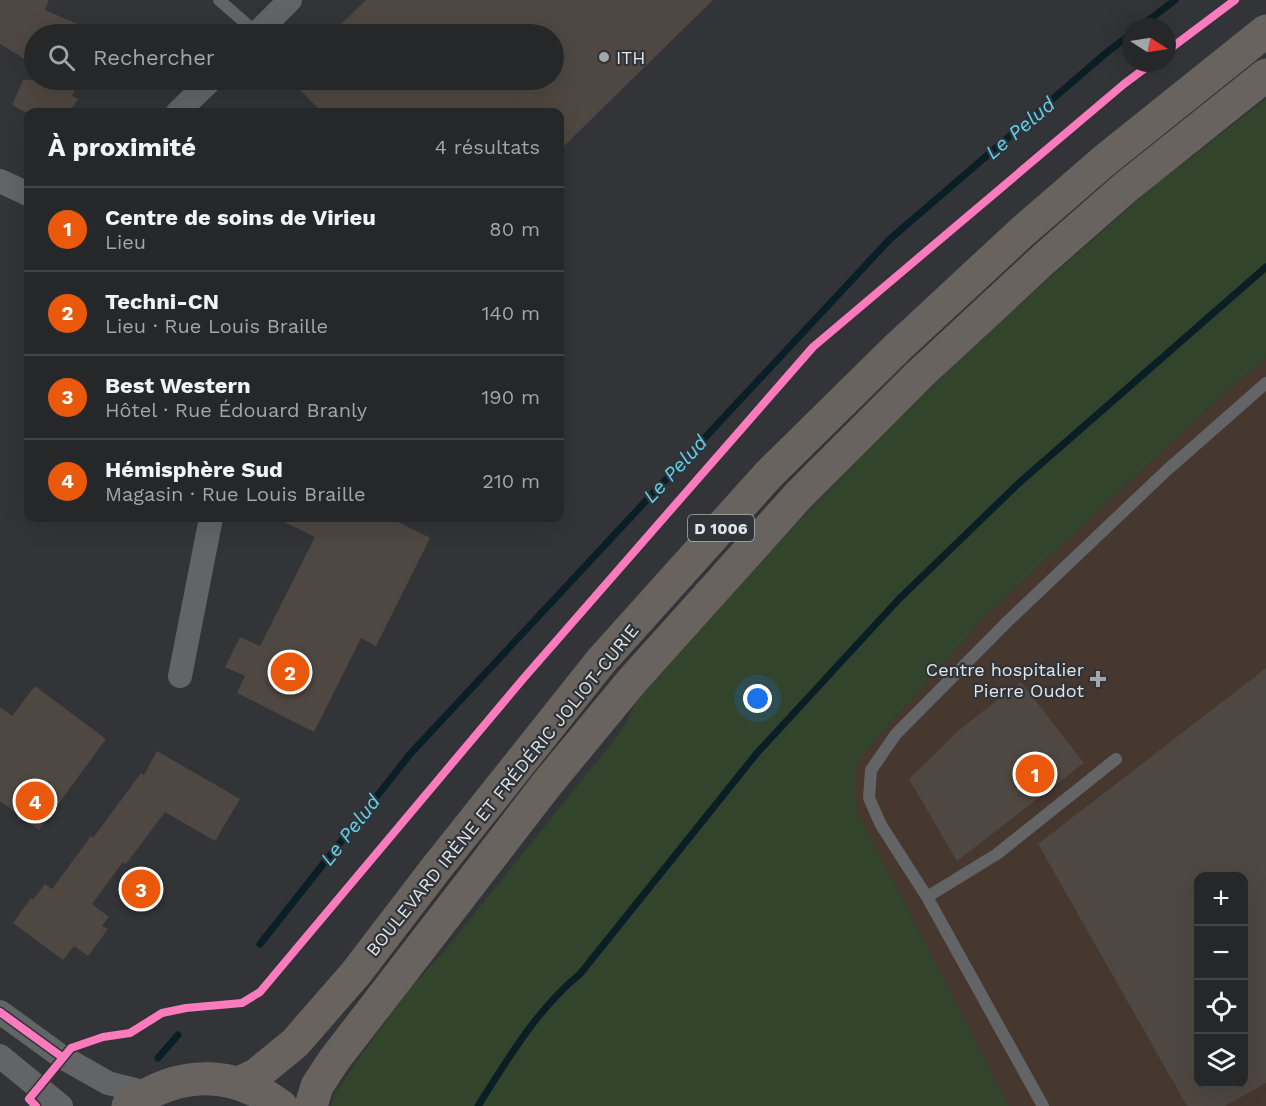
<!DOCTYPE html>
<html lang="fr">
<head>
<meta charset="utf-8">
<style>
  body { margin:0; font-family:"Work Sans",sans-serif; background:#2e2f31; color:#f1f3f6 }
  .controls { position:absolute; right:18px; bottom:18px; display:grid; overflow:hidden; border-radius:12px; box-shadow:0 6px 24px #0002 }
  .controls button { width:54px; height:54px; display:grid; place-items:center; padding:0; border:0; border-bottom:2px solid #424446; background:#262729; color:#f1f3f6; font:30px sans-serif }
  .compass { position:absolute; left:1122px; top:18px; width:54px; height:54px; border-radius:50%; background:#262729; box-shadow:0 6px 24px #0002; rotate:102deg }
  .you { position:absolute; left:758px; top:699px; width:21px; height:21px; margin:-15px; border:4px solid #fff; border-radius:50%; background:#1a73e8; box-shadow:0 0 0 9px #1a73e833 }
  .badge { display:grid; place-items:center; width:39px; height:39px; border-radius:50%; background:#ea580c; color:#fff; font-size:20px; font-weight:700 }
  .pin { position:absolute; translate:-50% -50%; border:3px solid #fff; box-shadow:0 2px 6px #0006 }
  .list { margin:0; padding:0; list-style:none }
  h2 { display:flex; justify-content:space-between; align-items:center; height:78px; margin:0; padding:0 24px; font-size:26px }
  h2 small { font-size:20px; font-weight:400; color:#a4a5a8 }
  .list li { display:grid; grid-template-columns:39px 1fr auto; gap:18px; align-items:center; box-sizing:border-box; height:84px; padding:0 24px; border-top:2px solid #424446 }
  .list b { display:block; font-size:22px; white-space:nowrap }
  .list p { margin:0; font-size:20px; white-space:nowrap; color:#a4a5a8 }
  .list em { font-size:20px; font-style:normal; color:#a4a5a8 }
  .icon { flex:none; width:33px; height:33px; fill:none; stroke:currentColor; stroke-width:2; stroke-linecap:round; stroke-linejoin:round }
  .map { position:relative; flex:none; width:1266px; height:1106px; overflow:hidden }
  .search { position:absolute; background:#262729; box-shadow:0 6px 24px #0002; left:24px; top:24px; width:540px; height:66px; display:flex; align-items:center; gap:15px; box-sizing:border-box; padding:0 21px; border-radius:33px; color:#a4a5a8; font-size:22px }
  .panel { position:absolute; background:#262729; box-shadow:0 6px 24px #0002; left:24px; top:108px; width:540px; height:414px; border-radius:12px }
  .map>svg:first-child { display:block }
  .medical { fill:#46372f; fill-rule:evenodd }
  .green { fill:#33442d }
  .lines { fill:none; stroke-linecap:round; stroke-linejoin:round }
  .stream { stroke:#0a1f25; stroke-width:7 }
  .building { fill:#4e4742; fill-rule:evenodd }
  .lane { stroke:#626466; stroke-width:12 }
  .street { stroke:#626466; stroke-width:24 }
  .primary { stroke:#68635f; stroke-width:33 }
  .cycleway-casing { stroke:#303439; stroke-width:11 }
  .cycleway { stroke:#fd7abc; stroke-width:8 }
  .poi-dot { fill:#a4a7aa; stroke:#303439; stroke-width:2 }
  .labels { text-anchor:middle; dominant-baseline:central; stroke-width:4.5; stroke-linejoin:round; paint-order:stroke }
  .shield { fill:#303439; stroke:#adb0b4; stroke-width:1.5 }
  .shield-label { font-size:16px; font-weight:bold; fill:#e2e5e8 }
  .poi-label { font-size:18px; fill:#e2e5e8; stroke:#303439; text-anchor:start }
  .street-label { font-size:18px; fill:#e2e5e8; stroke:#303439 }
  .water-label { font-size:20px; font-style:italic; fill:#62d0ec; stroke:#303439 }
</style>
</head>
<body>
<div class="map">
<svg width="1266" height="1106" viewBox="0 0 1266 1106">
  <rect width="100%" height="100%" fill="#323437"/>
  <!-- medical -->
  <path class="medical" d="M1266,359v747h-703l310,-363 113,-128 245,-228zM1198,876h46v208h-46z"/>
  <!-- green -->
  <path class="green" d="M1266,99v260l-35,28 -245,228 -113,128 -16,20 -3,24 2,23 153,296h-678l3,-12 73,-103 35,-37 180,-224 15,-30 123,-138 115,-121 120,-115 160,-141z"/>
  <g class="lines">
    <!-- stream -->
    <path class="stream" d="M1140,27l35,-27
      M260,944l151,-191 479,-514 216,-186 25,-19
      M158,1058l20,-23
      M478,1106c29,-46 59,-97 102,-132l177,-221 142,-154 120,-116 247,-216"/>
  </g>
  <!-- building -->
  <path class="building" d="M0,0h49l-4,10 55,24h-66v31l-34,-21z
    M366,0h347l-153,150v-38h-238l-32,-32h264v-46h-223z
    M23,80h56l-7,16 6,3 -9,13h-44l-13,-7z
    M276,518h114l40,20 -54,108 -15,-8 -47,94 -77,-39 8,-17 -20,-9 15,-30 20,9 55,-109z
    M1266,668v415l-41,23h-38l-149,-262zM1198,876h46v207h-46z
    M1021,682l63,81 -127,98 -48,-82 50,-49z
    M35,686l71,53 -67,91 -39,-29v-94l12,9z
    M157,751l83,48 -25,42 -50,-29 -39,52 -3,-2 -31,42 17,13 -7,9 6,3 -20,27 -14,-10 -11,14 -50,-37 18,-25 2,2 12,-16 7,5 39,-53 2,2 48,-65 3,2z"/>
  <g class="lines">
    <!-- lane -->
    <path class="lane" d="M219,0l38,33
      M927,897l70,-43 119,-95
      M1043,1106l-116,-209 -46,-72 -12,-27 2,-28 25,-36 112,-113 158,-150 100,-88"/>
    <!-- street -->
    <path class="street" d="M256,34l34,-34
      M178,112l33,-32
      M0,181l28,13
      M180,676l31,-158
      M0,1012l62,45 46,26 39,10
      M0,1056l61,50"/>
    <!-- primary -->
    <path class="primary" d="M239,1083l17,-8 39,-32 61,-70 78,-102 167,-210 168,-187 128,-126 126,-117 82,-71 161,-129
      M128,1106c51,-36 103,-37 153,0
      M311,1106l6,-20 17,-26 213,-276 85,-103 167,-186 120,-120 125,-116 82,-72 140,-112"/>
    <!-- cycleway casing -->
    <g class="cycleway-casing">
      <path id="cycleway" d="M1167,51l68,-51
        M0,1012l62,45
        M36,1106l-7,-7 42,-51 32,-11 27,-4 32,-20 24,-5 56,-5 18,-11 263,-313 290,-332 311,-263 28,-21"/>
    </g>
    <!-- cycleway -->
    <use href="#cycleway" class="cycleway"/>
  </g>
  <!-- markers -->
  <g class="poi-dot">
    <circle cx="604" cy="57" r="6"/>
    <path d="M1095 670h6v6h6v6h-6v6h-6v-6h-6v-6h6z"/>
  </g>
  <g class="labels">
    <!-- shield labels -->
    <rect class="shield" x="688" y="515" width="66" height="26" rx="4.5"/>
    <g class="shield-label">
      <text x="721" y="528">D 1006</text>
    </g>
    <!-- poi labels -->
    <g class="poi-label">
      <text x="616" y="57">ITH</text>
      <text x="1084" y="669" text-anchor="end">Centre hospitalier<tspan x="1084" dy="21">Pierre Oudot</tspan></text>
    </g>
    <!-- street labels -->
    <g class="street-label">
      <text transform="translate(502 790) rotate(-51)">BOULEVARD IRÈNE ET FRÉDÉRIC JOLIOT-CURIE</text>
    </g>
    <!-- water labels -->
    <g class="water-label">
      <text transform="translate(1020 128) rotate(-40)">Le Pelud</text>
      <text transform="translate(675 469) rotate(-47)">Le Pelud</text>
      <text transform="translate(350 830) rotate(-52)">Le Pelud</text>
    </g>
  </g>
</svg>
<div class="controls">
<button>+</button>
<button>−</button>
<button><svg class="icon" aria-label="locate" viewBox="0 0 24 24"><circle cx="12" cy="12" r="6"/><path d="M12 2v4M12 18v4M2 12h4M18 12h4"/></svg></button>
<button><svg class="icon" aria-label="layers" viewBox="0 0 24 24"><path d="M12 4l9 5-9 5-9-5zM3 14l9 5 9-5"/></svg></button>
</div>
<svg class="compass" viewBox="-18 -18 36 36"><path d="M0-13l5 13h-10z" fill="#e53935"/><path d="M0 13l5-13h-10z" fill="#a4a5a8"/></svg>
<div class="you"></div>
<div class="pin badge" style="left:1035px;top:774px">1</div>
<div class="pin badge" style="left:290px;top:672px">2</div>
<div class="pin badge" style="left:141px;top:889px">3</div>
<div class="pin badge" style="left:35px;top:801px">4</div>
<div class="search"><svg class="icon" aria-label="search" viewBox="0 0 24 24"><circle cx="10" cy="10" r="6"/><path d="M15 15l6 6"/></svg>Rechercher</div>
<section class="panel">
<h2>À proximité<small>4 résultats</small></h2>
<ul class="list">
<li><span class="badge">1</span><div><b>Centre de soins de Virieu</b><p>Lieu</p></div><em>80 m</em></li>
<li><span class="badge">2</span><div><b>Techni-CN</b><p>Lieu · Rue Louis Braille</p></div><em>140 m</em></li>
<li><span class="badge">3</span><div><b>Best Western</b><p>Hôtel · Rue Édouard Branly</p></div><em>190 m</em></li>
<li><span class="badge">4</span><div><b>Hémisphère Sud</b><p>Magasin · Rue Louis Braille</p></div><em>210 m</em></li>
</ul>
</section>
</div>
</body>
</html>
